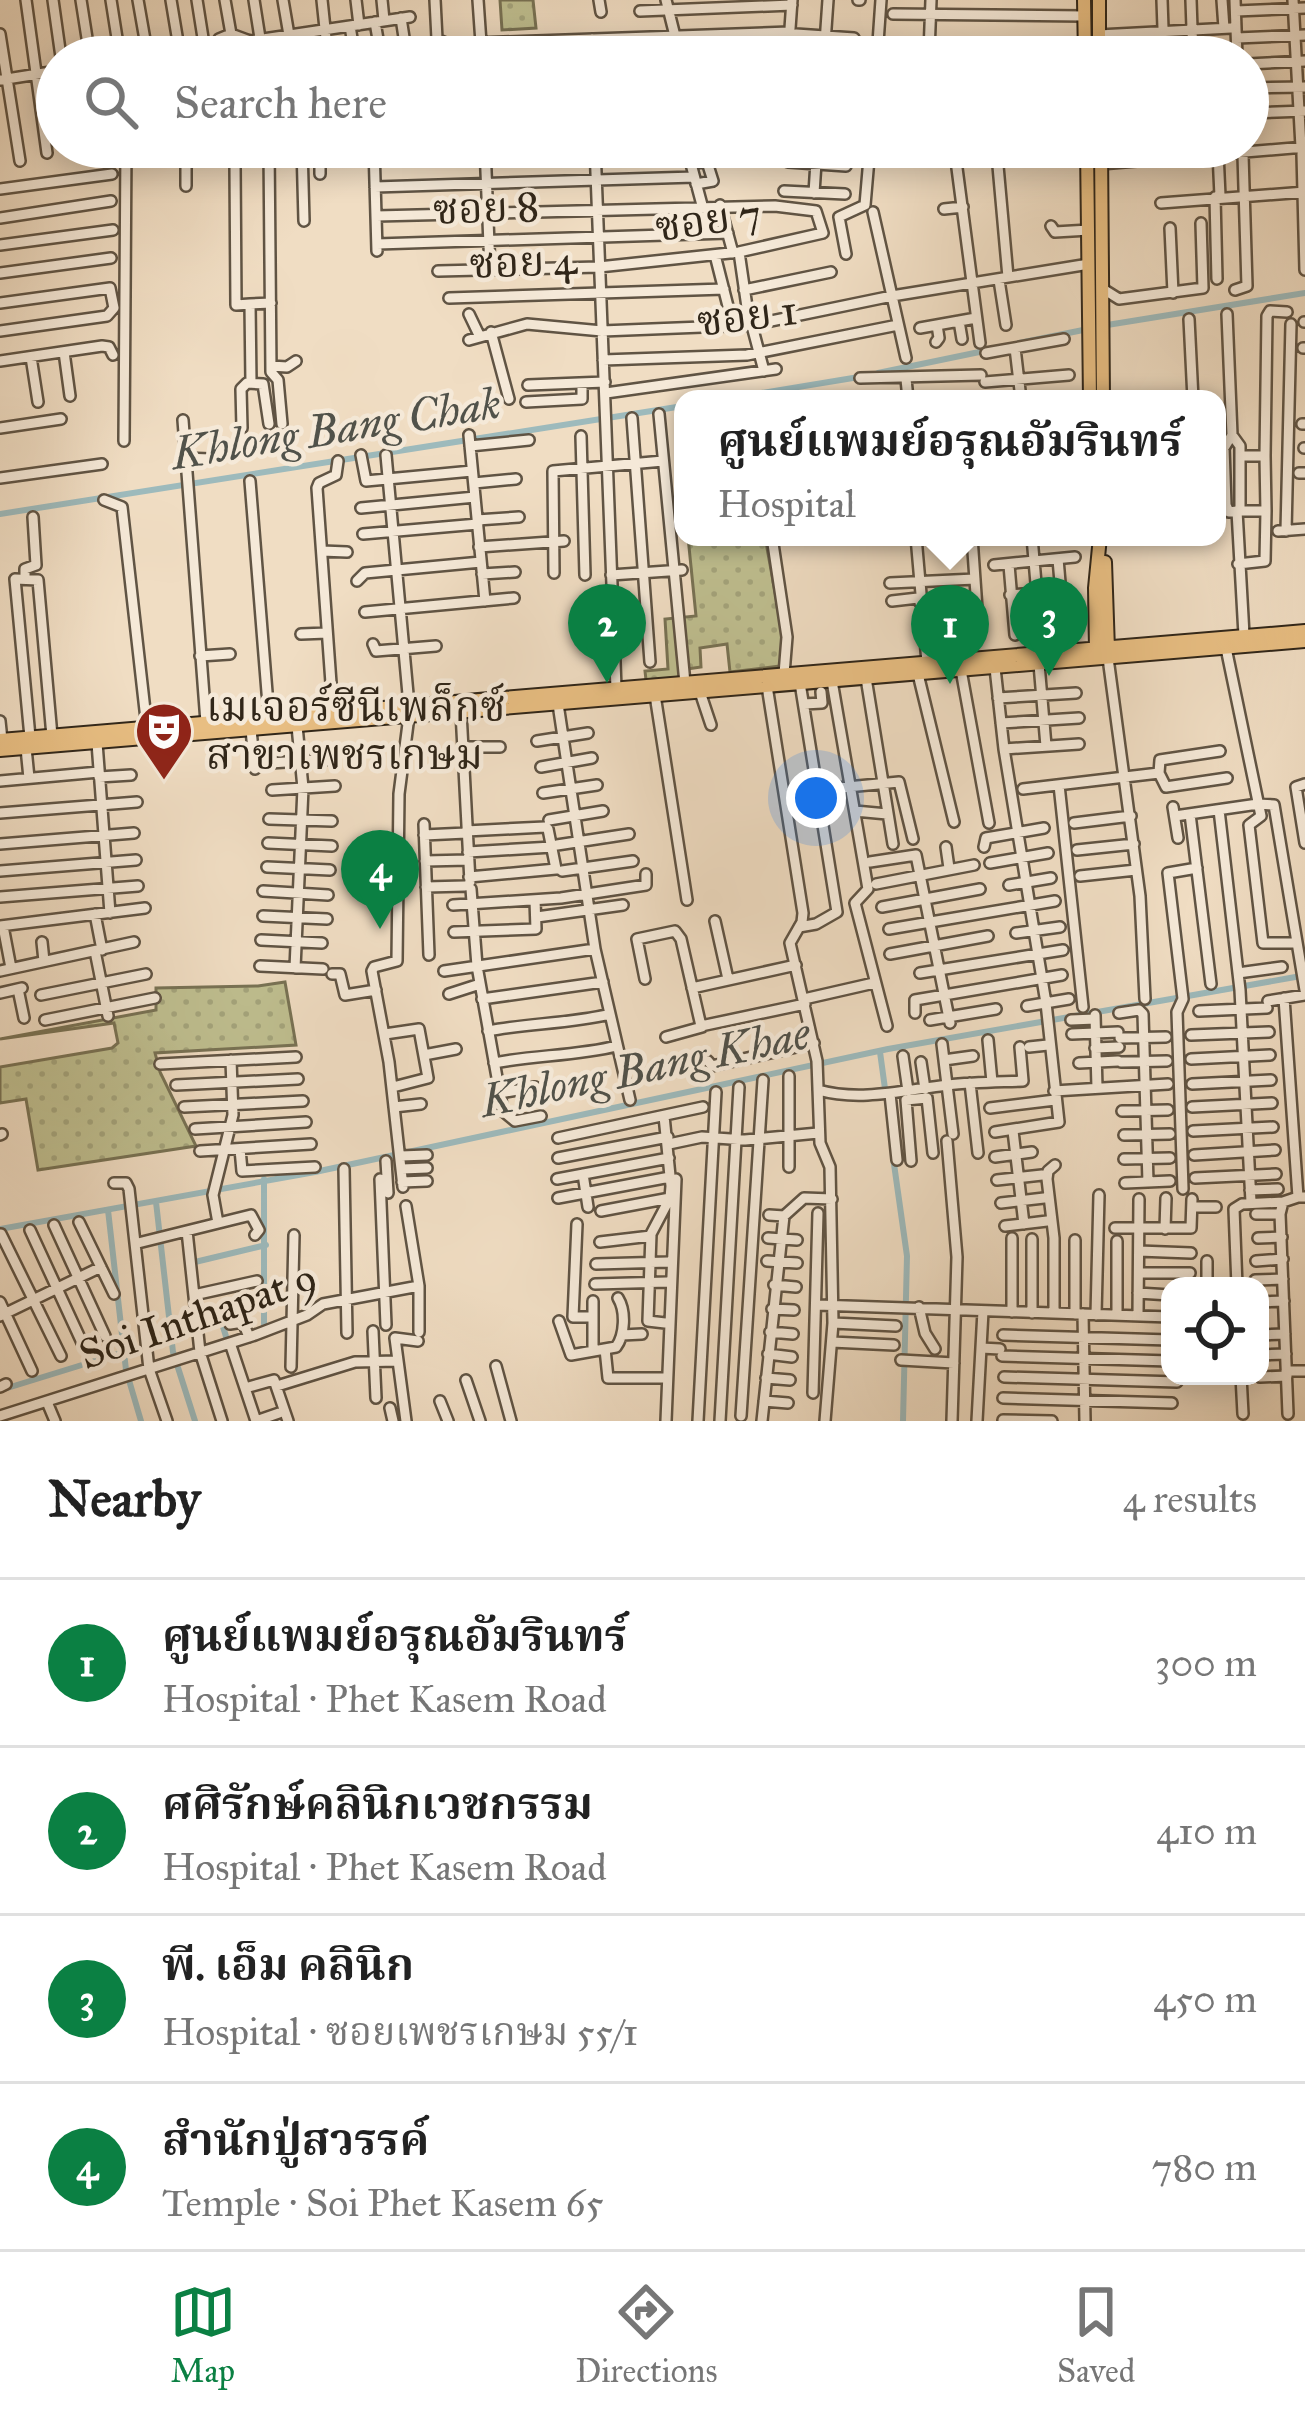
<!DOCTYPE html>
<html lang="en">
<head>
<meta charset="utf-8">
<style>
  body { margin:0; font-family:"IM FELL Great Primer","Noto Serif Thai",serif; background:#f6f6f6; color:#222 }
  .controls { position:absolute; right:36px; bottom:36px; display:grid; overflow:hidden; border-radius:24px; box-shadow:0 6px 30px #0003 }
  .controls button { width:108px; height:108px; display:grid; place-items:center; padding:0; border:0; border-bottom:3px solid #e0e0e0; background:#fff; color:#222; font:60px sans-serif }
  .you { position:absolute; left:816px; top:798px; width:42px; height:42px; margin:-30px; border:9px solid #fff; border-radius:50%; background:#1a73e8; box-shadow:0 0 0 18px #1a73e833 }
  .badge { display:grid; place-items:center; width:78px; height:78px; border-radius:50%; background:#0b8043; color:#fff; font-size:39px; font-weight:700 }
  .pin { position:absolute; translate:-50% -99px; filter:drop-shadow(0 3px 6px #0008) }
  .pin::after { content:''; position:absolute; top:63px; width:42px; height:36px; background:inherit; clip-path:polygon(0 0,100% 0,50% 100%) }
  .popup { position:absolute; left:674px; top:390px; width:552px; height:156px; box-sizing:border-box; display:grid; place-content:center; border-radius:24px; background:#fff; filter:drop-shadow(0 3px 9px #0005); font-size:39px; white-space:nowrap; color:#767676 }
  .popup b { font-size:45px; color:#222 }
  .popup::after { content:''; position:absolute; left:50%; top:100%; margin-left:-24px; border:24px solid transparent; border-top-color:#fff }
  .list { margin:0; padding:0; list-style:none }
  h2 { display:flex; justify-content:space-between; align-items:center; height:156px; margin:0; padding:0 48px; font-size:51px }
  h2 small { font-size:39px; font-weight:400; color:#767676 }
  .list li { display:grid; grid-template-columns:78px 1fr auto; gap:36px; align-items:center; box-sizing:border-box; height:168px; padding:0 48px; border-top:3px solid #e0e0e0 }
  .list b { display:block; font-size:45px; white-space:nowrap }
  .list p { margin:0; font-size:39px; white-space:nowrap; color:#767676 }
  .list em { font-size:39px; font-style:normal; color:#767676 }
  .icon { flex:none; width:66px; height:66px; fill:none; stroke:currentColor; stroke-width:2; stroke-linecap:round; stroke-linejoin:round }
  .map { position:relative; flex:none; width:1305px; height:1421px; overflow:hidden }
  .search { position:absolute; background:#fff; box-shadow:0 6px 30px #0003; left:36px; right:36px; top:36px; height:132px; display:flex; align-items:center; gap:30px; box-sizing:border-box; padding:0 42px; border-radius:66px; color:#767676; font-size:45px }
  .sheet { height:828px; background:#fff }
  nav { display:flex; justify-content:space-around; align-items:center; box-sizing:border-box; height:168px; border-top:3px solid #e0e0e0; background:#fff; font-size:33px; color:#767676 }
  nav a { display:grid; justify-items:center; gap:6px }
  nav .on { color:#0b8043 }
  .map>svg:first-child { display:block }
  .grass { fill:url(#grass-dots); stroke:#787254; stroke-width:3 }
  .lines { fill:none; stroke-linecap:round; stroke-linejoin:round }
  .canal { stroke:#9dbabc; stroke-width:6 }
  .minor-casing { stroke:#605444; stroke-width:14 }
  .major-casing { stroke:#302619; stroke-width:16 }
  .minor { stroke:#f5e9d8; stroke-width:9 }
  .major { stroke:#e8be82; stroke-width:12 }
  .labels { text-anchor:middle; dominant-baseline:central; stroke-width:9; stroke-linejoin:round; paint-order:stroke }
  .street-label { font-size:42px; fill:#302619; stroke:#f5e9d8 }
  .poi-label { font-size:42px; fill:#302619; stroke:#f5e9d8; text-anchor:start }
  .water-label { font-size:45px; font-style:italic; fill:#51524a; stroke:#f5e9d8 }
</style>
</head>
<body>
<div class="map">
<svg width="1305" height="1421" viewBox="0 0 1305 1421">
  <defs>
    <pattern id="grass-dots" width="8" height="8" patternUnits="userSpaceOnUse" patternTransform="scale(3)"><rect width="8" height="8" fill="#bfbf90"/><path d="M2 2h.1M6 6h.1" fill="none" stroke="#a4a47c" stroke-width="1.8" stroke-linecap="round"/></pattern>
  </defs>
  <rect width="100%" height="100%" fill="#f0ddc3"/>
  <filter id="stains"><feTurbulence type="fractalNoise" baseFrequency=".00167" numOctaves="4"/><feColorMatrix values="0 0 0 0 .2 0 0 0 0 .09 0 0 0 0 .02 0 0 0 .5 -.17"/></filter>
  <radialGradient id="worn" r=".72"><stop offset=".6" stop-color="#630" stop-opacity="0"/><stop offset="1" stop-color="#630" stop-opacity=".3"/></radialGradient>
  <!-- grass -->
  <path class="grass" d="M500,0h33l3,28 -34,2z
    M688,537h77l18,99 -3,30 -50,6 -3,-28 -27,4 1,19 -14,2v8l-41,3 -1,-9 23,-2 -3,-50 31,-3z
    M285,982l11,63 -141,8 5,19 36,74 -158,24 -12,-71 -26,4v-36l112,-19 6,-5 -4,-20 -114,16 156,-29v-22l102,-2z"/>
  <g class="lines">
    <!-- canal -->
    <path class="canal" d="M1101,326l204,-33
      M1019,343l69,-14
      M878,373l111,-23
      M725,399l134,-22
      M0,514l683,-108
      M880,1052l6,44
      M893,1157l14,99 -4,165
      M264,1179v149
      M156,1202l17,150 22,69
      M108,1210l18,160 15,51
      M0,1229l315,-57 573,-123 413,-73
      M195,1262l71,-17
      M220,1317l8,26
      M205,1321l59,-17
      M4,1389l120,-37"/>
    <!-- minor casing -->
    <g class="minor-casing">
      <path id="minor" d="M26,0l21,153
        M53,0l8,57
        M81,0l9,57
        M111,0l9,57
        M138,0l10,57
        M171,0l9,54
        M197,0l9,57
        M225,0l6,34
        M254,0l9,57
        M283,0l6,35
        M322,0l6,57
        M356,0l3,25
        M382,0l2,20
        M435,0l2,39 11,5 341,-12
        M478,0l3,43
        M599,0l2,12
        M666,0l9,36
        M858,0h2
        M1162,0l2,57
        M1191,0l2,57
        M1222,0l2,28
        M1235,0l2,57
        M1293,0l8,147
        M640,11l152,-6
        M1236,11l69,-3
        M893,14l191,2
        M401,18l6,39
        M375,22l6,35
        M350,26l5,31
        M0,34l20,127
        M796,34l58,4
        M1132,34l1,23
        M1099,35l132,-7
        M658,37l5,20
        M1237,38l68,-3
        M592,39l1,18
        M250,41l160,-24
        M891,51l75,5
        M929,53l2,-53
        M147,57l68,-10 4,-8 12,-5 19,7 -5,10 -11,5 -19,-9
        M788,57l4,-57
        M824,57l4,-57
        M877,57l4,-57
        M1248,64l57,-3
        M0,80l57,-9
        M1248,88l57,-1
        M1248,113l57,-2
        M74,147l1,4
        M105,147l1,1
        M233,147v1
        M269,147l2,225 7,8 4,44
        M302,147l2,74
        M320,147v27
        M374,147l3,104
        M485,147l5,122
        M595,147l21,541
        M947,147l8,6 25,190
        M687,149l15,56
        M1218,153l2,43
        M1302,154l3,116
        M374,159l380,-12
        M788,162l58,4
        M690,163l17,-1 6,19 -17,3
        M235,164l1,141 14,-1
        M1101,164l204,-17
        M998,166l10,111
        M186,186v-39
        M375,187l319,-10
        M0,189l112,-15
        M784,191l61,3
        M814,193l3,-46
        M1215,197l2,82
        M1161,203l144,-11
        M720,205l13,48
        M944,209l19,-2
        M873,212l33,146
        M376,216l399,-10 41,5 7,22 -84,19 -140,15 -161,4
        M0,218l111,-17
        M1051,226l4,6 34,-2
        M1170,228l3,65
        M377,244l351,-11
        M0,245l113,-15
        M739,252l8,55 17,64
        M846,254l-7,-37 26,-12 5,-58
        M715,255l18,71
        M0,273l111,-15
        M999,280l7,45
        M1103,289l16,10 84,-11 -2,-65
        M744,290l87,-18
        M1235,290l12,-4 -4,-131
        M449,298l275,-9
        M0,303l110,-15 4,20 -7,8 -107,15
        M469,314l11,23
        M1227,314l5,121 -8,13 2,57 3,7 8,-1 7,124
        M1189,319l4,80
        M959,321l3,18
        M1304,322h1
        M920,328l56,-10
        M491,332l18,67
        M469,340l58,-16 75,7 150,-6 140,-29 197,-32
        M936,342l3,-4 -2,-13
        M1015,348l6,51
        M1303,348h2
        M64,352l6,44
        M986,353l78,-14
        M31,357l7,45
        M603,360l144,-5 151,-30
        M0,361l102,-15 7,1 4,8
        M271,366l16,1 9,-6
        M860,378l121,-3
        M906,379l2,20
        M985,382l84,-7
        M251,383l-1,-79 21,-1
        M528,385l77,-3
        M606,393l170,-24
        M782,399l6,-1
        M526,402l56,-3v-16
        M659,414l26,269
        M632,418l18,244
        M183,420l23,302
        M1302,424h3
        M0,428l61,-9
        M242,428l-1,-39 6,-6 16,1 6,40
        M469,435l16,166
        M1232,435l8,11v62l-3,3h29l-1,-55
        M581,436l4,139
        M124,441l2,-294
        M470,446l59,-6
        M1304,448h1
        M361,455l5,26 106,-10
        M386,455l23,250
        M1240,456h25l2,-140 3,-5 17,1
        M184,458l26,1
        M1299,473h6
        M0,478l102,-14
        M250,481l19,236
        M474,483l42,-4
        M104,500l18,7 25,221
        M361,508l114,-11
        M477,520l42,-3
        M1278,531l27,-2
        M1286,531l5,-207
        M363,534l115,-10
        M772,537l15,100 -3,37
        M916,537l11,125
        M972,537l6,86
        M1032,537l10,116
        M996,539l25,-2
        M479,547l85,-6
        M322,551l25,1
        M1058,559l6,70
        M1238,564l27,-3 1,-50
        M994,565l81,-8
        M1009,565l6,70
        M554,573l-1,-102 110,-10
        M482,574l33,-2
        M611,575l71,-5
        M25,578v-9l11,-4 -3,-48
        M357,581l8,-8 116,-11
        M890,583l85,-4
        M1010,595l50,-4
        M892,601l26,-3
        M920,603l30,-2
        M365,612l149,-14
        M922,624l19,-2 3,10
        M301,634l26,-1
        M373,644l3,7 60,-5
        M1226,648l35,168 -12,9 14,118h34
        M200,656l30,-2
        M1108,658l32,238 5,103
        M1039,664l7,82
        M995,668l9,81 42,254 13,119 -64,10
        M961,670l28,153
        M918,674l36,148
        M866,678l27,166
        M832,681l36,208 -13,14 32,123
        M767,686l36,227 -1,9 -12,21 27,118 3,82 10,24 3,156 -8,98
        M700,692l11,33
        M655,695l32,205
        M998,698l78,-5
        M558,704l37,245 35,151
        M804,704l18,-1 -1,-11
        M333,711l-16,-223 2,-5 17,-8 2,-14
        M461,712l9,170
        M0,721l2,19
        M1001,723l78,-5
        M251,730l4,39
        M30,737l-15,-158 23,1 14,156
        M537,741l51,-8
        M97,743l13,170
        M462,747h38
        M26,748l3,30
        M1004,749l75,-5
        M1220,751l-60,9 -1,13 7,14 61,-9
        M270,763l64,-4
        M541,767l51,-9
        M99,777l32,-2
        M0,781l99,-9
        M1305,784l-9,3 9,56
        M1059,785l24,222
        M1023,789l136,-16
        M272,790l63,-4
        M543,793l54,-8
        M785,793l114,-11 14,57
        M1173,807l5,31
        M1219,810l21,180 11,212
        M855,811l32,3
        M0,813l137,-11
        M1190,814l21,170
        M1175,816l83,-12 16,1 31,185
        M269,819l63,2
        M549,820l54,-9
        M1074,823l57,-7
        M424,824l5,131
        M466,831l79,-4 3,2 8,40 -87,8
        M424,835l42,-2
        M268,843l64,3
        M0,844l134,-11
        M557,845l72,-11
        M946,847l3,21
        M984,847l2,-9 58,-10
        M1077,850l57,-6
        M468,852l84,-5
        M425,861l43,-1
        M870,862l46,-7 34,168
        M990,863l58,-10
        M267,867l63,3
        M0,871l136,-11
        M562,871l71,-10
        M1080,876l56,-6
        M876,884l98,-19
        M1009,885l42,-7
        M426,887l39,-1
        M471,889l6,77 26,145 12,10 26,-5
        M263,891l65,4
        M0,897l138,-11
        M453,905l108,-7 85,-13v-11
        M882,907l98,-18
        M95,914l7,36
        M263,916l64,3
        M537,917l86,-12
        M715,921l13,58
        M0,926l145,-18
        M3,926l8,42
        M799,927l17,-3 21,-12 -37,-229
        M889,929l166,-28
        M454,932l82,-3 -1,-29
        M1016,933l44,-6
        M261,940l61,3
        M42,942l2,19
        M95,951l13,65
        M890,954l98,-18
        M260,966l63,3
        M295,968l8,-180 -6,-62
        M0,971l134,-29
        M444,971l151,-22
        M920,973l143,-23
        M1238,973l44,-6
        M332,974h8l5,21 31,-5
        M645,979l-8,-40 38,-8 6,8 20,87 104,-22
        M692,988l104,-23
        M18,989l6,29
        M0,993l22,-5
        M449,994l31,-10
        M41,995l105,-21
        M1284,998l14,199h7
        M482,999l121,-17
        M804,999l70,-16
        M1268,1001l37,-6
        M1027,1006l42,-7
        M1199,1011l68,-3
        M915,1013v-13l147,-25
        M1119,1013l20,-3 4,4 5,168
        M1095,1015l2,73
        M45,1020l110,-22
        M930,1020l66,-11
        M1071,1020l24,-1
        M488,1031c41,-8 81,-7 122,-17
        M385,1034l34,-5 9,49 -35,9
        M1072,1034l46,-2
        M1191,1035l78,-3
        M666,1037l36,-10
        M1120,1038l46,-1
        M988,1040l4,42
        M942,1044l11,90
        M1029,1047l19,-2
        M1095,1048l24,-1
        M424,1055l32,-6
        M903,1056l5,35
        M1191,1059l79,-4
        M944,1060l29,-4
        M708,1061l4,5 102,-23
        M921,1062l4,27
        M1121,1062l46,-1
        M494,1063c41,-8 82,-7 123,-17
        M1079,1063l39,-2
        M160,1064l136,-7
        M789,1076v91
        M970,1083l8,70
        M1192,1084l79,-4
        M176,1085l122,-6
        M818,1090c43,12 86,0 130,-5 25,-3 50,-3 75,-4l-3,-34
        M1054,1091l114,-7
        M500,1093l35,-6
        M890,1094l7,66
        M184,1107l119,-6
        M394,1107l27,-3
        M1192,1107l80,-4
        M990,1108l65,-8
        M1122,1111l46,-1
        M664,1116l7,70 -1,12 -19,36 -3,87 17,2
        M195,1129l111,-7
        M1013,1131l11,93
        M1193,1131l80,-4
        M0,1135l2,-1
        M1124,1135l46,-1
        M558,1138l145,-31
        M947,1141l10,116 -5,164
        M669,1144l33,-7 43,3 73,-7
        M240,1149l2,22 73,-4
        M200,1151l111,-7
        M1194,1155l81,-5
        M401,1156l26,-1
        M995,1157l37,-5
        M558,1158l110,-21
        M1124,1159l46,-1
        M386,1161l2,32
        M911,1161l-5,-61 21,-2 6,55
        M344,1169l3,164
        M402,1169l25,-1
        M583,1174l5,33
        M1195,1178l81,-4
        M380,1179l6,146
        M557,1179l112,-21
        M997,1180l45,-5
        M402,1182l25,-1
        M114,1183h12l3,6 20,180 18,52
        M1125,1183l45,-2
        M403,1187l-14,-125 -17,-91 2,-4 23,-6 2,-167 10,-78
        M1183,1189l-6,-177 6,-13 -15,-126 29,-5
        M1250,1190l28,-1
        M558,1198l112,-21
        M1001,1203l43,-5
        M406,1206l13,80v46
        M1192,1207h24
        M601,1211l69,-13
        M1256,1214h24
        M769,1215l15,1 20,-18 28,1
        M79,1222l35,72
        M218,1223l-5,-28 20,-80 -2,-55
        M577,1224l-4,93h19
        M54,1225l51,111
        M1005,1226l42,-5
        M1115,1228h76l1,-29
        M1165,1229l1,-31
        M30,1230l55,119
        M187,1231l13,121 22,69
        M1,1234l60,122
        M768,1238l29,2
        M1012,1238v74
        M1258,1238l24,-1
        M1032,1239v74
        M1117,1241v74
        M600,1242l51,-6
        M138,1243l113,-28 8,15 -4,5
        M1139,1251l52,2
        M767,1261l30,2
        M1256,1261l27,-2
        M596,1264l72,-2
        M1139,1273h51
        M1255,1280l28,-1
        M595,1284l72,-2
        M774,1285l22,2
        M1207,1286v-25
        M1237,1286l-3,-77 8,-5 41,-2
        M1138,1293l32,2
        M194,1295l63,-14
        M593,1301v50
        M0,1302l32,69
        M1260,1302l24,-1
        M817,1305l353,12
        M919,1307l6,26 10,16
        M772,1309l22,1
        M1054,1313v-75l-7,-59 1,-8 7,-6
        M1075,1314v-74
        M1083,1314l2,107
        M1096,1315l3,-120
        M0,1316l101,-49
        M1138,1316l1,-117
        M559,1321l12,34 45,-8c9,-12 10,-36 2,-49
        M833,1323l63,3
        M230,1324l13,-2 6,15
        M373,1331l3,67
        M770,1332l23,2
        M622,1335l20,-1
        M1003,1335l167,5
        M1260,1335l25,-1
        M832,1342l62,3
        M230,1343l26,78 23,-8
        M981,1348l19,1
        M605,1349l3,29h59
        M768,1354l24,3
        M1260,1355l26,-1
        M1002,1356l168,5
        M901,1360l53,3
        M496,1366l15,55
        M291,1367l3,-132
        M1286,1371h19
        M1241,1376l2,38
        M1004,1377l173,5
        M1260,1377l27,-1
        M766,1378l24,2
        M466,1380l14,41
        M277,1386l78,-24 41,-1
        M0,1387l6,-3
        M245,1388l29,-8 14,41
        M813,1393l5,-180
        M1003,1398l169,5
        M440,1401l8,20
        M764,1401l24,2
        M47,1402l8,19
        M390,1408l3,13
        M1288,1414l-8,-200 3,-12 15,-5
        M0,1416l255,-81 52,-20 16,-11 96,-18
        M741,1416l22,-336
        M1003,1420l49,1
        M406,1421l-11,-83 23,3
        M666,1421l10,-242
        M698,1421l18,-329
        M720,1421l19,-334
        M762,1421l22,-205
        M977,1421l6,-110"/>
    </g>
    <!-- major casing -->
    <g class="major-casing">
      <path id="major" d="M1084,0l1,57
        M1099,0v57
        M1087,147l3,252
        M1101,147l2,252
        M1105,562l3,88
        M1096,651l-1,-63 5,-51
        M0,740l1305,-109
        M0,750l1305,-109"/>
    </g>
    <!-- minor -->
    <use href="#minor" class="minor"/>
    <!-- major -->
    <use href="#major" class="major"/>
  </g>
  <!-- icons -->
  <defs>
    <g id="theatre-pin" transform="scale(3)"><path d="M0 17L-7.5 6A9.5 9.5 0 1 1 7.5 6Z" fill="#8f2418" stroke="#f5e9d8"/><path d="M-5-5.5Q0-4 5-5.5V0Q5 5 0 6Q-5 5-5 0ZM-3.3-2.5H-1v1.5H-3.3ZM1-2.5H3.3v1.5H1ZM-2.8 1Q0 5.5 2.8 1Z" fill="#fff"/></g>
  </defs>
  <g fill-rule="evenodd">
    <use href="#theatre-pin" x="164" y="731"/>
  </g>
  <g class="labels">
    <!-- street labels -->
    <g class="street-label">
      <text transform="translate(486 208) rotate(-2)">ซอย 8</text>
      <text transform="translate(708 220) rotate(-8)">ซอย 7</text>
      <text transform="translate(523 262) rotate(-2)">ซอย 4</text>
      <text transform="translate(747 316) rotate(-7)">ซอย 1</text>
      <text transform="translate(198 1316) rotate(-19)">Soi Inthapat 9</text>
    </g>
    <!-- poi labels -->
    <g class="poi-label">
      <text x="206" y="707">เมเจอร์ซีนีเพล็กซ์<tspan x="206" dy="48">สาขาเพชรเกษม</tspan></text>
    </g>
    <!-- water labels -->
    <g class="water-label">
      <text transform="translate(336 428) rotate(-9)">Khlong Bang Chak</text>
      <text transform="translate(645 1067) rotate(-12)">Khlong Bang Khae</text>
    </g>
  </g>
  <rect width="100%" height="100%" filter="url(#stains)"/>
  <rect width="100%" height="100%" fill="url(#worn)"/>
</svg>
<div class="controls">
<button><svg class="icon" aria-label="locate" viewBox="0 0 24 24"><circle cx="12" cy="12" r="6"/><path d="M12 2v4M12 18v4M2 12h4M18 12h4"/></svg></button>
</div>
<div class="you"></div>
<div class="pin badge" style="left:950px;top:684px">1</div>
<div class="popup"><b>ศูนย์แพมย์อรุณอัมรินทร์</b>Hospital</div>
<div class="pin badge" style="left:607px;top:683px">2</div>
<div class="pin badge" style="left:1049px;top:676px">3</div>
<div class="pin badge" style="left:380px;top:929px">4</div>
<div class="search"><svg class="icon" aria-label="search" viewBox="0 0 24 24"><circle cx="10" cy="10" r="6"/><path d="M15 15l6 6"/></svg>Search here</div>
</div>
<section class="sheet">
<h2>Nearby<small>4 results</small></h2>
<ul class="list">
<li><span class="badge">1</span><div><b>ศูนย์แพมย์อรุณอัมรินทร์</b><p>Hospital · Phet Kasem Road</p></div><em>300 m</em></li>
<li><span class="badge">2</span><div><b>ศศิรักษ์คลินิกเวชกรรม</b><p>Hospital · Phet Kasem Road</p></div><em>410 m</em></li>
<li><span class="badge">3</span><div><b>พี. เอ็ม คลินิก</b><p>Hospital · ซอยเพชรเกษม 55/1</p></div><em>450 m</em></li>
<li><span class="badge">4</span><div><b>สำนักปู่สวรรค์</b><p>Temple · Soi Phet Kasem 65</p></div><em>780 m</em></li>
</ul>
</section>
<nav>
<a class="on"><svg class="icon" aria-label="map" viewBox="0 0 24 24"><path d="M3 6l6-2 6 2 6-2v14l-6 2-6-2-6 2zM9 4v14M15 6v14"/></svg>Map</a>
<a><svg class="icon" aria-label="directions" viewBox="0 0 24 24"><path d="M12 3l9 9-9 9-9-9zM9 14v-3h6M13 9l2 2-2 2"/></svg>Directions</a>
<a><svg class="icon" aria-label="saved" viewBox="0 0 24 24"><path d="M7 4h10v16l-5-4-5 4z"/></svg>Saved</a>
</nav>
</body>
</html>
